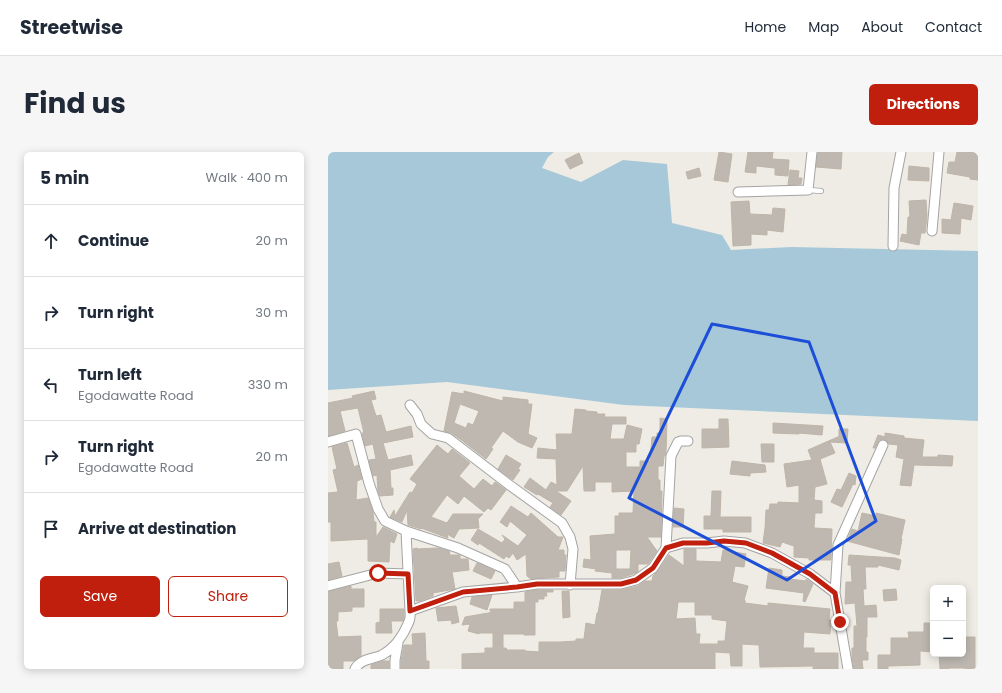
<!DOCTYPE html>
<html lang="en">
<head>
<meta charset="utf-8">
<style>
  body { margin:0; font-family:Poppins,sans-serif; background:#f6f6f7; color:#1f2937 }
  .controls { position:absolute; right:12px; bottom:12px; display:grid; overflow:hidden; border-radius:6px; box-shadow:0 2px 10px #0003 }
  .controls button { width:36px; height:36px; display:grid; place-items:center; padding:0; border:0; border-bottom:1px solid #e0e1e3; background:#fff; color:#1f2937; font:20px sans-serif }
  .stop { position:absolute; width:12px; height:12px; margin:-9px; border:3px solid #bf1f0c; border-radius:50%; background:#fff }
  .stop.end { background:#bf1f0c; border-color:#fff; box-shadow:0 1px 4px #0008 }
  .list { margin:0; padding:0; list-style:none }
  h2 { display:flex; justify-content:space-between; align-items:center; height:52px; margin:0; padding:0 16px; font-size:17px }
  h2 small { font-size:13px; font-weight:400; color:#747a83 }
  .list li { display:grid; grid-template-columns:26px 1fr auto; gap:12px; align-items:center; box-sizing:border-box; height:72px; padding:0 16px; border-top:1px solid #e0e1e3 }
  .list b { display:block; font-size:15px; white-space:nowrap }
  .list p { margin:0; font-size:13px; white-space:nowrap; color:#747a83 }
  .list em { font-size:13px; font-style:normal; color:#747a83 }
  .actions { display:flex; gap:8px; padding:12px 16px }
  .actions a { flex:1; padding:9px 0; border:1px solid #bf1f0c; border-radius:6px; text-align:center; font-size:14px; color:#bf1f0c }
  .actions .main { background:#bf1f0c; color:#fff }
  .icon { flex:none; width:22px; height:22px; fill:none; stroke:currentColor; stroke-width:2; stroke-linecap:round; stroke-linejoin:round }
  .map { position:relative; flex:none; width:650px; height:517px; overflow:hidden; border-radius:6px }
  header { display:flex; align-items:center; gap:24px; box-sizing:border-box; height:56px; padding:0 20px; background:#fff; border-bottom:1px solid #e0e1e3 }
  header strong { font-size:19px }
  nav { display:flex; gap:22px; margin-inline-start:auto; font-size:14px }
  .intro { display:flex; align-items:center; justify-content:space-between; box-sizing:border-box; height:96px; padding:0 24px }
  h1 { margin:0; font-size:28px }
  .button { padding:10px 18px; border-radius:6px; background:#bf1f0c; color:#fff; font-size:14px; font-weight:700 }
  main { display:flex; gap:24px; padding:0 24px }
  aside { flex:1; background:#fff; border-radius:6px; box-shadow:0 2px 10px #0003 }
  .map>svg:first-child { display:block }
  .water { fill:#a7c8d9 }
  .building { fill:#beb8b1; stroke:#bfb4a7; fill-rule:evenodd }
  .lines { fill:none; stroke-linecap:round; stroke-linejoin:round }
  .service-casing { stroke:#a4a4a4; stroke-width:6 }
  .minor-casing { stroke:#a4a4a4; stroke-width:11 }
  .service { stroke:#fff; stroke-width:4.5 }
  .minor { stroke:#fff; stroke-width:9 }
  .route { stroke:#bf1f0c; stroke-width:5 }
  .marked { fill:none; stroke:#1d4ed8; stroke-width:3; stroke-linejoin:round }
</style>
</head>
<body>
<header>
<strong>Streetwise</strong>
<nav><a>Home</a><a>Map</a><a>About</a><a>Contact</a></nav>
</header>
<div class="intro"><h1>Find us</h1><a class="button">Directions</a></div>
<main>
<aside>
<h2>5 min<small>Walk · 400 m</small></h2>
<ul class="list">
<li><svg class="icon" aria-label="ahead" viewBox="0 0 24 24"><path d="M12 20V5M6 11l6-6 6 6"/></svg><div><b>Continue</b></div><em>20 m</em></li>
<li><svg class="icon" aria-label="right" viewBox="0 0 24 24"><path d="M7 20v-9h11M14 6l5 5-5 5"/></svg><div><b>Turn right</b></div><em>30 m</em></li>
<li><svg class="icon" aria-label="left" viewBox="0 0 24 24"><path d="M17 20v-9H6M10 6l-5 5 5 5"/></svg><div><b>Turn left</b><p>Egodawatte Road</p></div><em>330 m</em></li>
<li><svg class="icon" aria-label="right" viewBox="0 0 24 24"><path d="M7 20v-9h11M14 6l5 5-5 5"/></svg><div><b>Turn right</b><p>Egodawatte Road</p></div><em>20 m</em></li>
<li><svg class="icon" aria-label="arrive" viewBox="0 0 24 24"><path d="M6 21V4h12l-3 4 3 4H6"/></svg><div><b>Arrive at destination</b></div></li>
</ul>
<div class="actions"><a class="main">Save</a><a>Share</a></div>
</aside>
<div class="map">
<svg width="650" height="517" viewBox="0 0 650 517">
  <rect width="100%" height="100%" fill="#eeece4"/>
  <!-- water -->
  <path class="water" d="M0,0h226l-6,5 -6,11 39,14 42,-22 44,4 5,59 50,12 9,15 60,-3 187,4v170l-354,-16 -177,-23 -119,8z"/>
  <!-- building -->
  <path class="building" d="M391,0l13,2 -4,28 -14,-2z
    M420,0h25l-1,7 17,1 -1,16 -13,-1v-7l-19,-2v7l-11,-1z
    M490,0h24l-1,17 -25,-2z
    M629,0h21v28l-8,-1v-2l-23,-4 2,-11h6z
    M251,1l4,10 -13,6 -5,-9z
    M581,14l20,2v13l-21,-1z
    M371,16l2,8 -13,3 -2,-7z
    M462,18l9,1 -1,7h4l-1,6 -13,1z
    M598,48l1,16 -2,17h-4l-2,12 -19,-4 2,-7 5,1 1,-18h2l-1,-16z
    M421,49l1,13 22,1 1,-7 12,1 -2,23 -16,-2v5l-16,-1v11l-18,1 -2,-44z
    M626,51l19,3 -2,14 -10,-2 -1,16 -18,-1v-14l9,1z
    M46,239l2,8 -5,1 5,16 5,-1 5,17 25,-6 2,11 -30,6 5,17 23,-5 2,10 -23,5 1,18h2v7l-13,1 -2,-5 -1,-16 -4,1 -4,-16 7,-1 -3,-15 -8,2 -3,-13h2l-6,-25 -18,3 5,20 -17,5v-33l25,-5 -1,-2z
    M136,239l39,10v-4l25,3v4h4l-4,30 9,4 -5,10 -14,-6 -15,-11 -12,17 2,1 -7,10 -26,-20 -9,-6 -7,-2 8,-39 12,2zM132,252l19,7 -6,14 -5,-2 -2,5 -12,-5z
    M247,257l11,1v1l11,1v2h8l-1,3h22v7h-14l-2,15h14l3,-14 15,4 -3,15h-3v8h-10v15h14v-6h10l2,-24h5v-4h3v-15l7,1 -1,33 -1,4h-1l-1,10h-5v14h2v11h2l-1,46h-14l10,14 -9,13h-10v8l-5,2 -13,4h-8v-5l-17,-2 1,-2 -13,-2 1,-8 7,1 -1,-24 25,-2v-18h4v-3h14l1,-22 -22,1v-10h-17v9h-11l-1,-25 -16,25h-11l15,10 -10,14 -11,-8 3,-4 -15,-9 -1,1 -13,-8 6,-9 16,12 5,-8 6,3 -1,-26 -19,-1 1,-10 19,2 -1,-16h16zM288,398h15l-1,19h-14z
    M391,267h9l1,28 -27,1v-19h17z
    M445,271l50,3 -1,9 -23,-2v1l-26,-1z
    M511,277h9l-1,14 -17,-1 5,11 -15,6 7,25 -12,3 -1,13 8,1v12h-7l-1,15 18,1 -1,31h-22v-2l-15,-1v-11l-12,-4 -2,5 -17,-4 2,-15 1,-18h3l1,-6h8v-2l21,1v-18l-12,2 -3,-23 28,-4 -4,-10 32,-14h-1z
    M557,281l19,3v2l20,2 -2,17h16v-2l15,1 -1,10 -38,-1 -3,21 -11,-1 4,-26 -8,-2 2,-12 -9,-1 -3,-4 -3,-1 -4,1 -4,8h-2l5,-13 7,2z
    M19,291l7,24 4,-2 4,14 -5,2 -1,19 12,-2 5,14 1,10h2v15l7,-10 14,7 -3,9 -4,-2 -1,21 -21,-1v-21l-1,-1 -36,2v-19h-3v-29l10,-1 -5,-22 4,-1 -5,-22z
    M433,292h13v18h-12z
    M109,293l11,9 4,-5 18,14 -11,13 15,13 9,-10 9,7 3,-4 11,8 -15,20 -3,-2 -4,4 -20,-16 -6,8 -11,-9 -16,22 16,6 6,-9h30l-5,5 1,9 -20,1 -5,9 -7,-4 1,4 -27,-10v1l-13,-4 -1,-15 -5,12 -12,-5 4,-7 1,6 15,-24 2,1 5,-9 -7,-5z
    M178,303l15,9 -3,5 2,1 -7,10 -15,-11z
    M404,309l33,4 1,7 -16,1v3l-20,-2z
    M521,321l7,3 -1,9 -2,-1 -11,23 -11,-5 6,-13 4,1z
    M384,339h9l-1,26h31v15h-28v-3h-19v-13h7z
    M183,354l17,11 3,-4 27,24h5l-5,13h6v5h2l-1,16h-6v6l-28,2 -4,-3 -1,-22 -9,6 -4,-7 -4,5 -3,-2 -2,3 -25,-16 -1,2 -7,-5 7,-11 24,14 3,-4 -3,-4 16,11 9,-11 -17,-14 -3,6 -7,-5z
    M346,356l10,1 -1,18h-10z
    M534,361l14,3v-3l29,7 -4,19h1l-3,16 -52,-14 5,-12 6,2z
    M89,396v1l21,-1 11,3 1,4h10v4h8l1,11 -17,2 3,17 -22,4v3l-13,5h-4l-3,-52z
    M356,397h12v12l25,1 2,-12 23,4 -2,13 -9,-1 -3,16 16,4 -4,14h1v3l23,3v-3l62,6 -1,11h2l-1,14 -26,-2 -1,16h11v5h24v16h-25v-3l-53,1 -1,-22 -17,-1v22h-11l-1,-13 -15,-1v17h-253v-15l23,-1v-5h8v-15h-14v1l-11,-3 2,-7 -8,1 3,-8 29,-5 -4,-1v-2h24v-7h11v-10l12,-2h16v2h-7l1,4h-3v3h-6v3h-3v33h-11v-1h-21v14h3l1,2h18v1l14,1v-10h22l15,-1v-2h8l2,-16 9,2 2,-12h1l4,-23h20l16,-4 7,-5h7l1,-5 5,-5 11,-16 15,11zM350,450h17v13h17v4l15,2 -2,20h-7v3h-19l1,-10h-4l-1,-16 -19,1z
    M521,403l46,3 6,2 -2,10 -21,-5v2h-13l1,22h-3l1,17 12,-1 1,12h-10v20h-1v15h2v8h-6l1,9h-9l-2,-12v-9h2v-22h3l-2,-23 -10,1 1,-22h6l-1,-17h-3z
    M11,410l3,14 -14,4v-16z
    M149,411l18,8 -4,8 -18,-8z
    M441,416l13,2v6l8,1 -1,2 17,2v-2l7,5 -8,18 -2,-1 1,-8 -38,-5z
    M23,434v3h13v18h-12v4l-14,1v9h-2l2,16 23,-1v20l-7,5h-11v8h-15v-77z
    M568,437l1,11 -13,1 -1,-11z
    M234,439h7l1,26 -7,1z
    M164,443l-5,15 -17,-6 2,-7z
    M128,454l3,16 -7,2 -1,-4 -13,1 -2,-13z
    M52,457h24v8l-1,4h-12l1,12h-16v-10l4,-1z
    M596,471h9v29l-13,-1v14l-31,1h-1v3h-10v-14h13v-17h18l-1,-6h16z
    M97,481l1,28h3v8h-28v-8l3,-16h9l-1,-11z
    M638,485h9v32h-10v-1h-16v1h-9l-1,-15h24v-7h3z
    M55,509h6v8h-18v-4z"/>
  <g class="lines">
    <!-- service casing -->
    <g class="service-casing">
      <path id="service" d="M480,38l13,1"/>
    </g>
    <!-- minor casing -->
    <g class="minor-casing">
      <path id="minor" d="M410,40l70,-2 4,-38
        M604,79l7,-79
        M565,94l1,-58 7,-36
        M82,253l7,9 4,10 11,10 16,4 60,46 54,39 8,14 3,12 -3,36
        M0,290l28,-8 13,49 9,26 7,12 21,10 4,80
        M78,379l52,17 47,21 12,18
        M338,396l5,-92 7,-14 3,-1h7
        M0,434l50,-13 30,1
        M507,441l3,-48 45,-100
        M27,517c5,-10 18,-10 27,-14 11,-6 16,-13 22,-23 4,-9 7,-11 6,-21l53,-19 54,-5 20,-3h84l15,-4 17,-12 13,-20 17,-5h24l17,-2 21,2 27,10 38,21 25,19 13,76
        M67,517v-9l3,-17"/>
    </g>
    <!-- service -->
    <use href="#service" class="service"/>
    <!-- minor -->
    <use href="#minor" class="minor"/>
  </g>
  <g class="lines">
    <!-- route -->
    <path class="route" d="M50,421l30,1 2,37 53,-19 54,-5 20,-3h84l15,-4 17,-12 13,-20 17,-5h24l17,-2 22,2 26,10 38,21 25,19 5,29"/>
  </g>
  <!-- marked area -->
  <path class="marked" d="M384,172l97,18 67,179 -89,59 -158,-82z"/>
</svg>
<div class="controls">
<button>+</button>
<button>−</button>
</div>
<div class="stop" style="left:50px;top:421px"></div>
<div class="stop end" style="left:512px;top:470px"></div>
</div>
</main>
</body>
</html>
